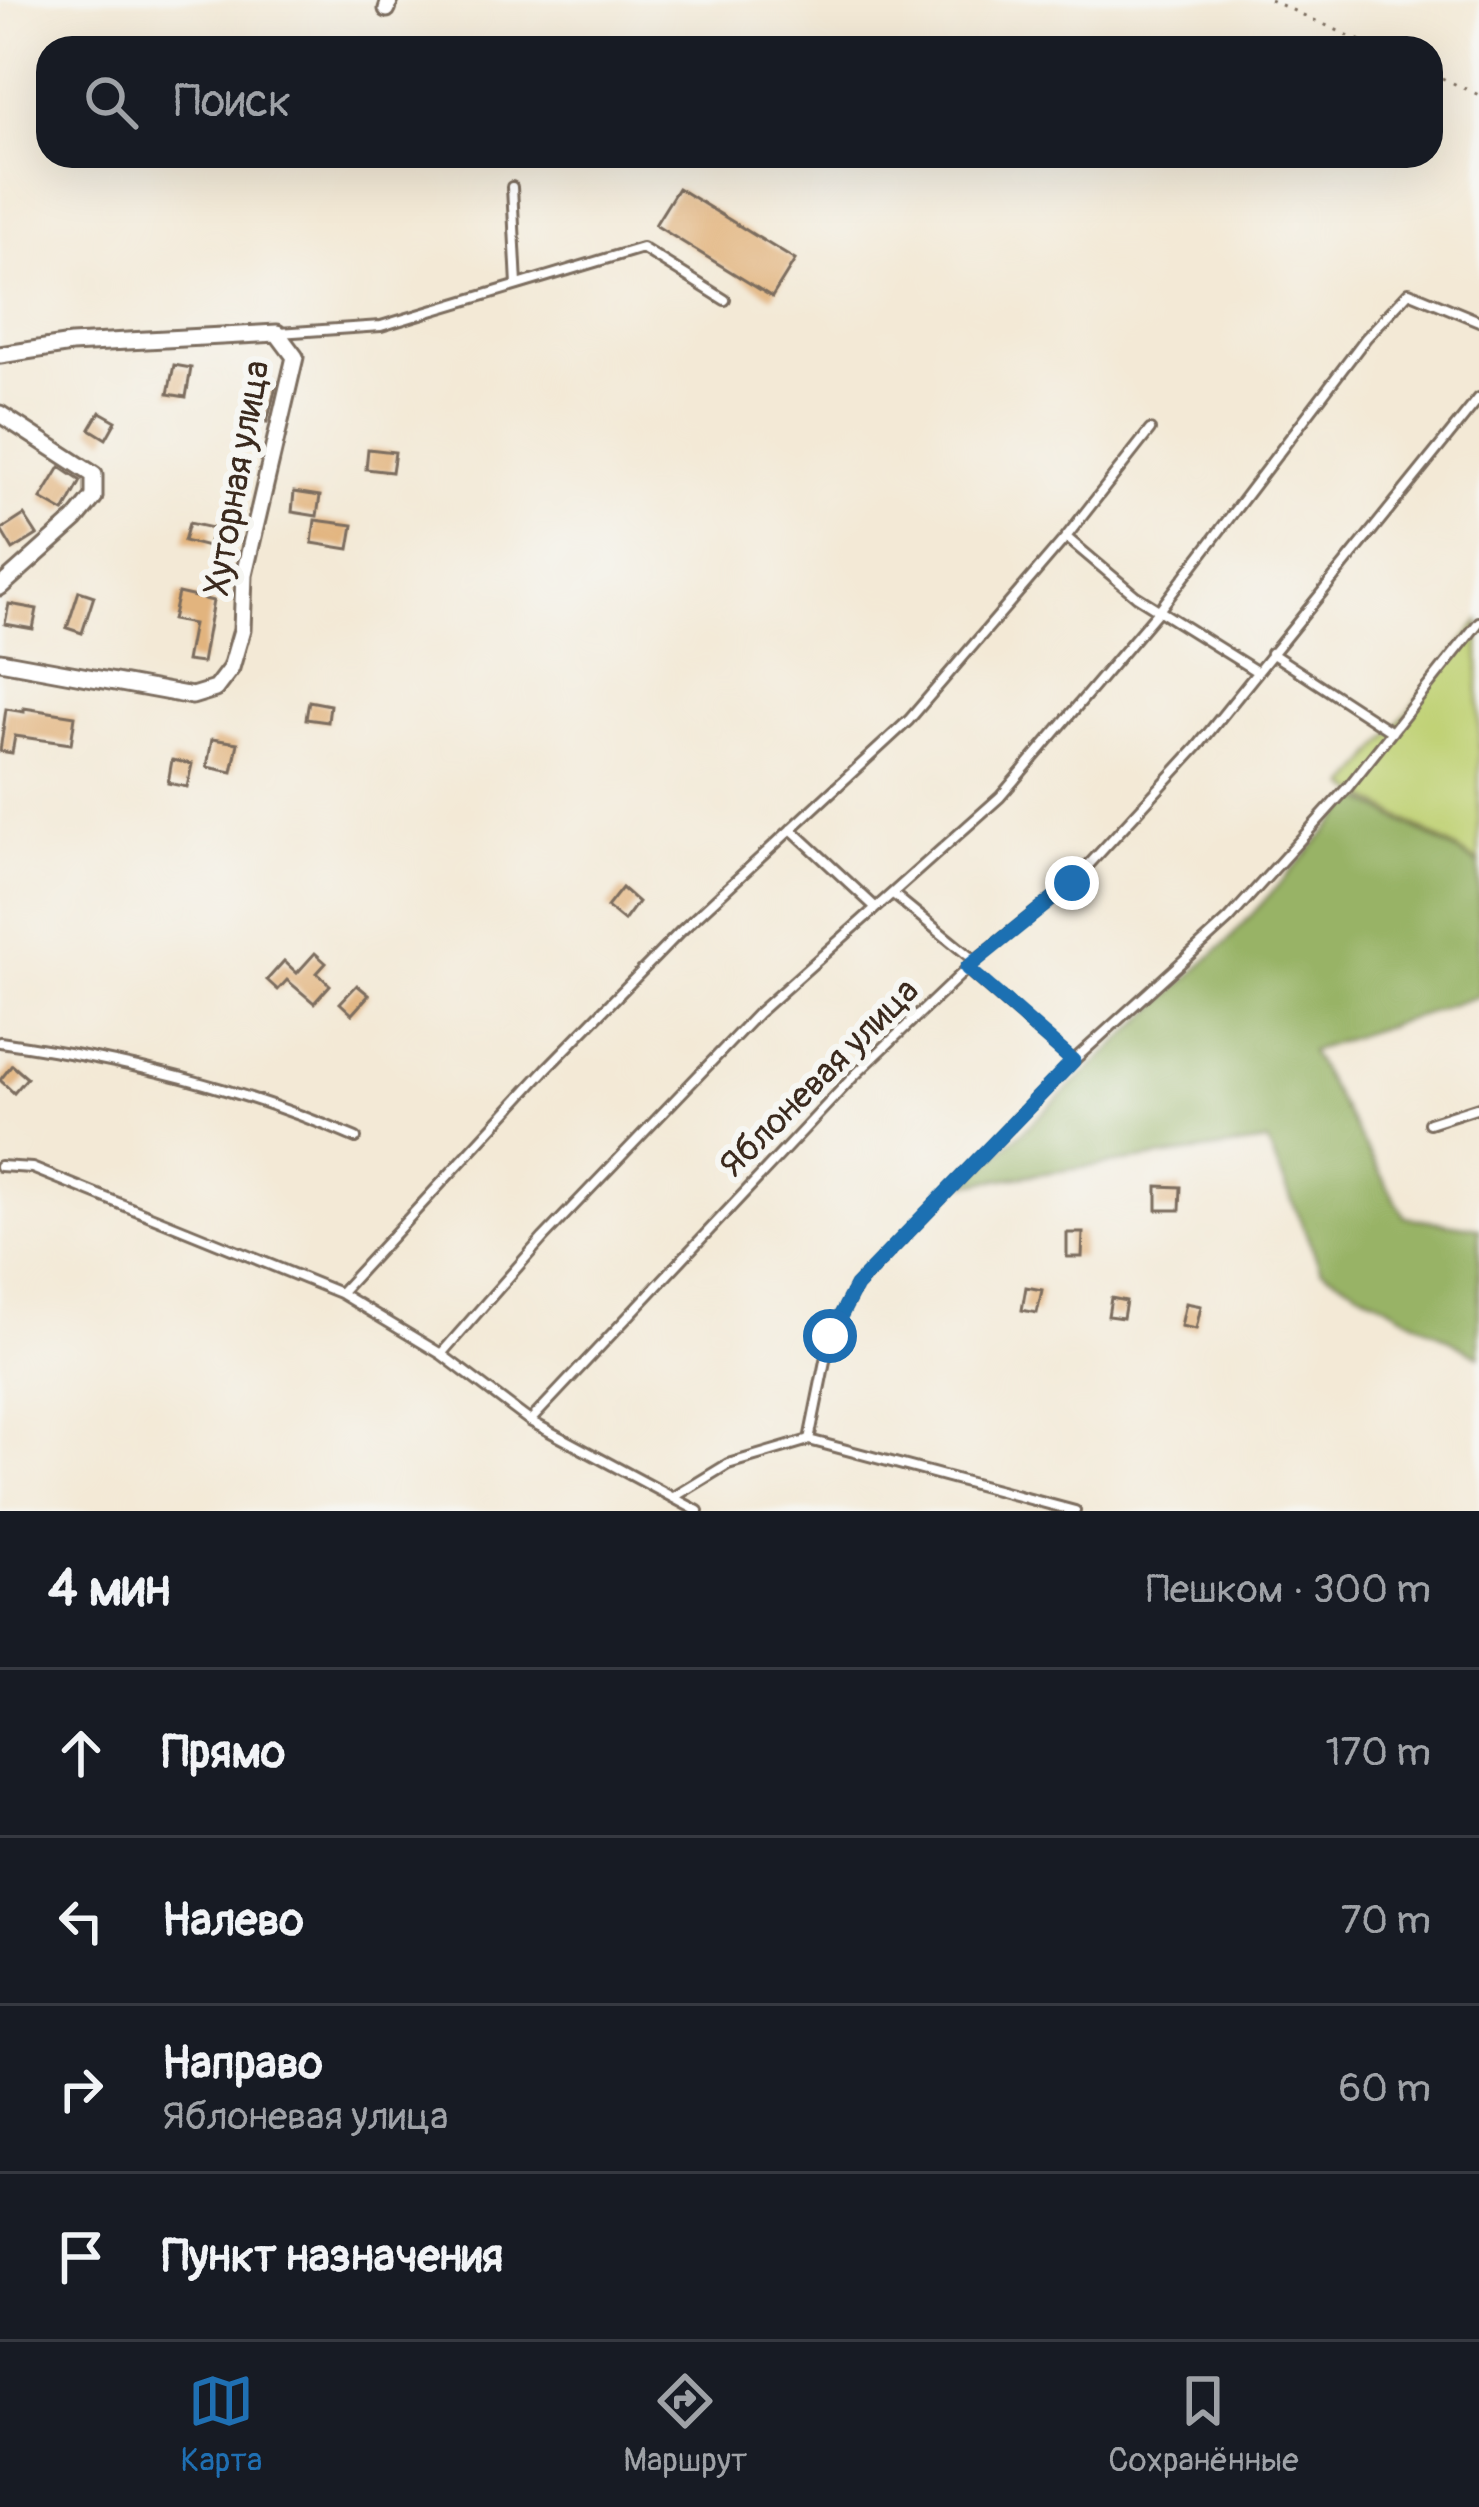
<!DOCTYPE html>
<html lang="ru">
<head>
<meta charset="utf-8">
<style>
  body { margin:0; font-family:Pangolin,sans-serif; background:#20242c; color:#f1f3f6 }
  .stop { position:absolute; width:36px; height:36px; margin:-27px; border:9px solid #1f6fb2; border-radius:50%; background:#fff }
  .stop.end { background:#1f6fb2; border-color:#fff; box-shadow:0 3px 12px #0008 }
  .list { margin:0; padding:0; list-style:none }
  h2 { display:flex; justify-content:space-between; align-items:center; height:156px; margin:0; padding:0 48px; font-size:51px }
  h2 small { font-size:39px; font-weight:400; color:#9ea1a6 }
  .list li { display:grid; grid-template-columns:78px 1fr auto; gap:36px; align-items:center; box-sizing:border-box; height:168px; padding:0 48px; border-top:3px solid #363941 }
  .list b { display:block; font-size:45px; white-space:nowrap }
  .list p { margin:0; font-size:39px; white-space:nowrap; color:#9ea1a6 }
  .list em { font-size:39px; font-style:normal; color:#9ea1a6 }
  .icon { flex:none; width:66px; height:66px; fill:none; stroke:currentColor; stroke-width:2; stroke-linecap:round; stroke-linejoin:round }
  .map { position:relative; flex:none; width:1479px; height:1511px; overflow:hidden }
  .search { position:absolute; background:#171b24; box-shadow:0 12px 48px #0002; left:36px; right:36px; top:36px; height:132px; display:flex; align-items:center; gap:30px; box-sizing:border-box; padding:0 42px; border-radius:36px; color:#9ea1a6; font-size:45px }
  .sheet { height:828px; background:#171b24 }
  nav { display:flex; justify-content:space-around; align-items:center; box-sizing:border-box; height:168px; border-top:3px solid #363941; background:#171b24; font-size:33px; color:#9ea1a6 }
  nav a { display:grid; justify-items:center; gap:6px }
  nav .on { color:#1f6fb2 }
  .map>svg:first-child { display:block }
  .green { fill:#c0d174; stroke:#7e7e49; stroke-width:3 }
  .forest { fill:#98b366; stroke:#6a6e42; stroke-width:3 }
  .building { fill:#e2b47e }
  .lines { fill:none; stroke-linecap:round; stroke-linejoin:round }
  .service-casing { stroke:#7b6d5e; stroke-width:14 }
  .minor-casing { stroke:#7b6d5e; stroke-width:21 }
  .path { stroke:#7b6d5e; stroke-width:3; stroke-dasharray:3 9; stroke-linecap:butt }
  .service { stroke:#fff; stroke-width:8 }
  .minor { stroke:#fff; stroke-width:15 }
  .route { stroke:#1f6fb2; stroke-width:15 }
  .labels { text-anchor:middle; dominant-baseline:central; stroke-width:12; stroke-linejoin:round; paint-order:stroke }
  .street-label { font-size:36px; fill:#3b2a1e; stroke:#f6f6f2 }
</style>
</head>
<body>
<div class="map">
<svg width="1479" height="1511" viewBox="0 0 1479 1511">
  <rect width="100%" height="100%" fill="#f6f6f2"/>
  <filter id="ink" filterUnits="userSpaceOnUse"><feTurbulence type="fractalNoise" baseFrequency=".00833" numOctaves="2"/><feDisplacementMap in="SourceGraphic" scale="24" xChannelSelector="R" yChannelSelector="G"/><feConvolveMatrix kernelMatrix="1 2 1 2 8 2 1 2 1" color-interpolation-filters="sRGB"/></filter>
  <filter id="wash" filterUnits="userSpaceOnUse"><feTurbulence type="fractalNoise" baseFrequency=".004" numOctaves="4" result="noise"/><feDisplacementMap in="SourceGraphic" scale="48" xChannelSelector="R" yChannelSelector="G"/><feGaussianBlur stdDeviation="2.7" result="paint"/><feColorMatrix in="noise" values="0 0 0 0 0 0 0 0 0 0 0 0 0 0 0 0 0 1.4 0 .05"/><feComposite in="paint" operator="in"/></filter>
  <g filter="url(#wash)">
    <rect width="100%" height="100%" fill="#f3e9d6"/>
    <!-- green -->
    <path class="green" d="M1479,622v240l-131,-75z"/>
    <!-- forest -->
    <path class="forest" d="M1358,797l121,67v132l-169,55 95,166 74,11v128l-158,-87 -54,-127 -301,42 262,-243z"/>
    <g id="blocks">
      <!-- building -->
      <path class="building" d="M678,188l117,72 -23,37 -117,-72z
        M174,365l17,3 -5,29 -18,-3z
        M262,379l15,3 -10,40 -12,-2z
        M100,412l16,9 -10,18 -16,-10z
        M368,449l27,3 -3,20 -26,-3z
        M60,467l21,14 -17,31 -23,-13z
        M294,492l26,4 -3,20 -25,-4z
        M24,515l13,20 -24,15 -12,-20z
        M315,520l38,5 -4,24 -37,-6z
        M189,523l23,5 -4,19 -24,-6z
        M79,591l15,5 -12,37 -15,-5z
        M178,593l35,8 -11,62 -16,-2 7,-37 -21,-4z
        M9,604l28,5 -4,20 -28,-5z
        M309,701l21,4 -2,17 -22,-3z
        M24,708l51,8 -4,28 -56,-8 -3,17 -12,-2 6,-42 18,3z
        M212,739l26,4 -6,29 -25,-5z
        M172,760l20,4 -5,23 -19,-4z
        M622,888l16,14 -14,19 -17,-14z
        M315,953l11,10 -9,10 13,12 -16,18 -27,-23 -9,10 -11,-10 17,-19 13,12z
        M357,985l12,10 -17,19 -12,-11z
        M12,1065l15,13 -13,15 -14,-13z
        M1157,1186l24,1 -1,23h-23z
        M1067,1233h16l-1,24h-15z
        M1026,1287l16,3 -5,23 -15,-3z
        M1111,1298l15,3 -3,17 -15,-2z
        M1186,1303l15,3 -5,23 -15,-3z"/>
    </g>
  </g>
  <g filter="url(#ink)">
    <use href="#blocks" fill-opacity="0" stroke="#7b6d5e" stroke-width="3"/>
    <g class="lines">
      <!-- service casing -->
      <g class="service-casing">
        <path id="service" d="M512,187l5,98
          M279,333l102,-7 261,-78 83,52
          M1066,537l70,59 120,75
          M1271,653l121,79
          M791,829l83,77
          M893,894l82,67
          M967,969l106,92
          M0,1042c126,18 239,45 356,96
          M1429,1123l50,-16
          M0,1166l32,2 308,125 101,61 89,67 168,90
          M340,1293l207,-225 133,-136 229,-212 157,-183 84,-107
          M441,1354l102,-116 215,-225 242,-216 160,-188 206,-271 43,-46 70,29
          M530,1421l324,-345 121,-115 97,-78 125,-136 282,-349
          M809,1440l266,71
          M674,1497l54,-33 81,-24 21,-104 26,-50 217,-225 156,-142 119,-132 131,-165"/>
      </g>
      <!-- minor casing -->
      <g class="minor-casing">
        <path id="minor" d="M387,9l3,-9
          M0,355l71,-11 206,-11 18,24 -51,218 -2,55 -11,38 -16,21 -23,7 -192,-35
          M0,414l94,61v22l-19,23 -75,67"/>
      </g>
      <!-- path -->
      <path class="path" d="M1270,0l106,48
        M1431,73l48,22"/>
      <!-- service -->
      <use href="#service" class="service"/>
      <!-- minor -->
      <use href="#minor" class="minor"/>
    </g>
  </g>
  <g class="lines" filter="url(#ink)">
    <!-- route -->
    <path class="route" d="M830,1336l26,-50 217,-225 -106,-93 105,-85"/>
  </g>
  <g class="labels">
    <!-- street labels -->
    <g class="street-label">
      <text transform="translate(237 478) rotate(-80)">Хуторная улица</text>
      <text transform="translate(819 1078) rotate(-45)">Яблоневая улица</text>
    </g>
  </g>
</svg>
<div class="stop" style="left:830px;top:1336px"></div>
<div class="stop end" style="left:1072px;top:883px"></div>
<div class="search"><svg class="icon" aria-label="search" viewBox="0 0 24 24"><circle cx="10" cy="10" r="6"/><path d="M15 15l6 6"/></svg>Поиск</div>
</div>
<section class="sheet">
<h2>4 мин<small>Пешком · 300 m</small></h2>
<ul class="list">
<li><svg class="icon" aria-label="ahead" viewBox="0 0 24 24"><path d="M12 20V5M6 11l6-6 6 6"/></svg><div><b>Прямо</b></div><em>170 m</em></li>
<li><svg class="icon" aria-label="left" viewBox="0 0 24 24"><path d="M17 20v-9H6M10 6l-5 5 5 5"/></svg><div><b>Налево</b></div><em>70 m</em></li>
<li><svg class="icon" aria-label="right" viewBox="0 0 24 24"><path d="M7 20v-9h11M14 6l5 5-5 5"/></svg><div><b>Направо</b><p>Яблоневая улица</p></div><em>60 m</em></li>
<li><svg class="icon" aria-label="arrive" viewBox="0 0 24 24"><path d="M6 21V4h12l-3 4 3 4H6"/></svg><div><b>Пункт назначения</b></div></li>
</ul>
</section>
<nav>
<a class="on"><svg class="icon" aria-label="map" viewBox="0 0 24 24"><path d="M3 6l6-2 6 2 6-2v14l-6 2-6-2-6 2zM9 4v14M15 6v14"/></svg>Карта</a>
<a><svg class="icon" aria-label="directions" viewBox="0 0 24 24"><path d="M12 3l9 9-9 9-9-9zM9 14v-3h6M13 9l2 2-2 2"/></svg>Маршрут</a>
<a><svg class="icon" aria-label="saved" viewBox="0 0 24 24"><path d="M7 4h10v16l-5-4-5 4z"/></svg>Сохранённые</a>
</nav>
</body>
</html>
